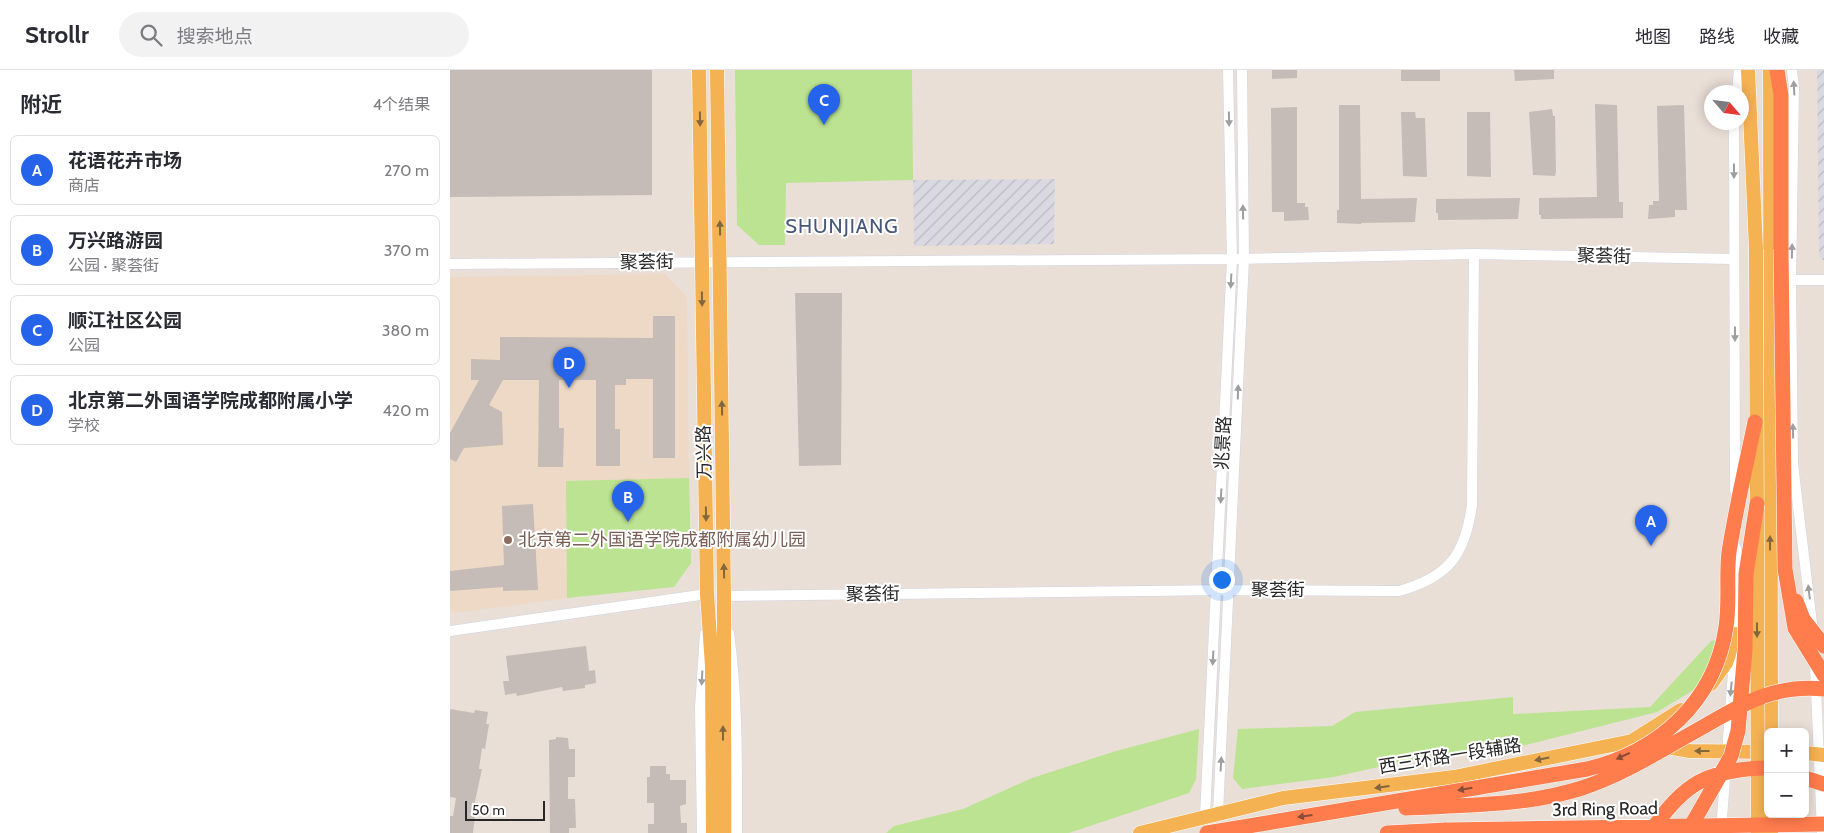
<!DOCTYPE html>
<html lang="zh">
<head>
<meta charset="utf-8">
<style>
  body { margin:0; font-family:Cabin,"Noto Sans SC",sans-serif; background:#f2f2f3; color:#2b2b33 }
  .controls { position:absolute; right:15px; bottom:15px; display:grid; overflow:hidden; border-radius:8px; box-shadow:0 2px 12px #0003 }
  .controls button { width:45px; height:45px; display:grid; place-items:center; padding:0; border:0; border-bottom:1px solid #e1e1e2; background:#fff; color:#2b2b33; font:25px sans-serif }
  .compass { position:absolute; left:1254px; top:15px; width:45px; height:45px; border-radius:50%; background:#fff; box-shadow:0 2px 12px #0003; rotate:118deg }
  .scale { position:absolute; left:15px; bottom:12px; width:80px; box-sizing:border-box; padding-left:5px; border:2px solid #272727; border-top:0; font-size:14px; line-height:18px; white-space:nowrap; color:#272727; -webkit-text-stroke:4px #fff; paint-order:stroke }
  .you { position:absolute; left:771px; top:509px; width:18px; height:18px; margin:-12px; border:4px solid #fff; border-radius:50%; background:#1a73e8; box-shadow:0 0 0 8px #1a73e833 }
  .badge { display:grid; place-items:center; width:32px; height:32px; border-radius:50%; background:#2563eb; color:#fff; font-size:16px; font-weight:700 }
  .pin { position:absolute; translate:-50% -41px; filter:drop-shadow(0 1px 2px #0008) }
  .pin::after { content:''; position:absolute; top:26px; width:18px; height:15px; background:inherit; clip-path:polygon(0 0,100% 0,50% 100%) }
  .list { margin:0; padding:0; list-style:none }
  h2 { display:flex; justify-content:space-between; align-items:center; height:65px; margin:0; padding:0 20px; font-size:21px }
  h2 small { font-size:16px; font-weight:400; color:#7c7c81 }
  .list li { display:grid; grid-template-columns:32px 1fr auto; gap:15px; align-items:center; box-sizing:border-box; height:70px; margin:0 10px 10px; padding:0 10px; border:1px solid #e1e1e2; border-radius:8px }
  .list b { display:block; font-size:19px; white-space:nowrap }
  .list p { margin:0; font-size:16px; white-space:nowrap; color:#7c7c81 }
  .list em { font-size:16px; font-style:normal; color:#7c7c81 }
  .icon { flex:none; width:28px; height:28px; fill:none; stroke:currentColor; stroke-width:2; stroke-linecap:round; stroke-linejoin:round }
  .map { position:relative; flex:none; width:1374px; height:763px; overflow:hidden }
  header { display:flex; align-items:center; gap:30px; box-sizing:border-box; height:70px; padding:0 25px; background:#fff; border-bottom:1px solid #e1e1e2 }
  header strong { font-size:24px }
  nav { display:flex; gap:28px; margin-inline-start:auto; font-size:18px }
  .search { width:350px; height:45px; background:#f2f2f3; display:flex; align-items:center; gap:12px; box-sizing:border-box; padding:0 18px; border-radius:28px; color:#7c7c81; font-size:19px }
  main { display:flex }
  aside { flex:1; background:#fff }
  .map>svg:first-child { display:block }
  .industrial { fill:url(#industrial-furrows) }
  .education { fill:#edd9c5 }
  .park { fill:#bbe391 }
  .building { fill:#c5bcb7 }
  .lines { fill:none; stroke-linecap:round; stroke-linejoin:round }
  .minor-casing { stroke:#cdd4e1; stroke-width:11 }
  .major-casing { stroke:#fff; stroke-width:15 }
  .highway-casing { stroke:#fff; stroke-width:16 }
  .minor { stroke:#fff; stroke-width:10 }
  .major { stroke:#f4b253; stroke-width:14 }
  .highway { stroke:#ff7c4d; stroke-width:15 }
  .major-bridge-casing { stroke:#fff; stroke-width:15; stroke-linecap:butt }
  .highway-bridge-casing { stroke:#fff; stroke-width:16; stroke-linecap:butt }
  .major-bridge { stroke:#f4b253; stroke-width:14 }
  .highway-bridge { stroke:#ff7c4d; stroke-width:15 }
  .oneway { fill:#9e9e9e }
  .oneway2 { fill:#83663b }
  .oneway3 { fill:#884d38 }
  .education-dot { fill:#8d6e63; stroke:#fff; stroke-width:2 }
  .labels { text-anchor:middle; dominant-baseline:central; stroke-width:4; stroke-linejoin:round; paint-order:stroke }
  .street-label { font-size:18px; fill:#272727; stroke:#fff }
  .education-label { font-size:18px; fill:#785e54; stroke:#fff; text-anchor:start }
  .quarter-label { font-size:20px; letter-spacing:1px; fill:#475878; stroke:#fff }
</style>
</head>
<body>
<header>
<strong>Strollr</strong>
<div class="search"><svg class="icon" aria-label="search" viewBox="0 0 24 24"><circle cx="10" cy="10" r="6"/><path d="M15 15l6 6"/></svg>搜索地点</div>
<nav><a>地图</a><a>路线</a><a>收藏</a></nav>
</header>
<main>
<aside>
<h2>附近<small>4个结果</small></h2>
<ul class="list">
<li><span class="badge">A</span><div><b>花语花卉市场</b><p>商店</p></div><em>270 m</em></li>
<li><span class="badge">B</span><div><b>万兴路游园</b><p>公园 · 聚荟街</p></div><em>370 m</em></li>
<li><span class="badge">C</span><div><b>顺江社区公园</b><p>公园</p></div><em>380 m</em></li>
<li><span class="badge">D</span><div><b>北京第二外国语学院成都附属小学</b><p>学校</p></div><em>420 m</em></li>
</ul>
</aside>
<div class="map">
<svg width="1374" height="763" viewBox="0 0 1374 763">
  <defs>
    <pattern id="industrial-furrows" width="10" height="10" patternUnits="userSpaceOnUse" patternTransform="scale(1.25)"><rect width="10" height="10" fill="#dad9e2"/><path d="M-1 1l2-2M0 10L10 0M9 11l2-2" fill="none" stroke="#bbbac2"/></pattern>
  </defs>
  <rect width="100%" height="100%" fill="#eadfd7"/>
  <!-- industrial -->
  <path class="industrial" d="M1367,0h7v191l-5,-4z
    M605,109l-1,65 -140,2 -1,-66z"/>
  <!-- education -->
  <path class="education" d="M215,204l22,23 2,181 -122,3v117l-112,15 -5,-3v-333z"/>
  <!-- park -->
  <path class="park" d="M285,0h177l1,110 -127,3 -1,62h-26l-22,-20z
    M239,408l2,85 -17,24 -107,11 -1,-117z
    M1278,569l-5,21 -31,31 -35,21 -155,39 -58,4 -39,6 -71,16 -92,12 -9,-11 5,-49 94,-3 23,-14 158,-15v17l137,-7 61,-66z
    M749,659l-3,50 -7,14 -120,40h-183l8,-7 69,-17 69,-31 84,-27z"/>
  <!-- building -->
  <path class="building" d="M0,0h202v125l-202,2z
    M822,0h25v8l-25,1z
    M951,0h39v11h-39z
    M1064,0h40v9l-39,2z
    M1145,34l22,1 2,97h4v16l-82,1v-4h-2v-17l58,-1z
    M889,35h21l1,94 56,-1 -2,24 -54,1v1l-24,-1v-13h2z
    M1234,35l3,105h-12v7l-27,2 1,-14h4v-4h6l-2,-95z
    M847,37v96h8v4h3l1,13 -25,1v-9h-12l-1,-104z
    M1102,39l1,7h2l1,56 -1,4 -22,-1 -4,-63z
    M951,42h14l1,6h9l2,59 -24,-1z
    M1017,42h23l1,65 -24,-1z
    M1070,128l-2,21 -80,1v-7h-2v-14z
    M345,223h47l-1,172 -42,1z
    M203,246h22v142h-22v-79h-27v6h-11v44h5v37h-24v-86h-37v48h5l-1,39h-25l1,-87h-36l-14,25 13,7 1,33 -39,3 -8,14 -6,-3v-26l29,-53h-8v-21l29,1v-23l153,1z
    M83,434l5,86 -35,1v-4l-53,4v-20l54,-6 -2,-59z
    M136,576l3,25 6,-1 1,13 -11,2v3l-22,3 -1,-4 -45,9 -1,-3 -11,2 -2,-14h6l-3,-25z
    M0,639l24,4 1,-3 13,2 -2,12h3l-4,25 -3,-1 -3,21h3l-10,46 3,1 -2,17h-23v-17h3l3,-18 -6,-1z
    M106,667l12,1 1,11h6v28h-7v22h7l1,29h-7v5h-19l-1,-93 7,-1z
    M200,696h16v8h4v6h16v24l-6,2 1,17h6v10h-39v-9h6v-21h-7v-26h3z"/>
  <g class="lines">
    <!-- minor casing -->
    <g class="minor-casing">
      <path id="minor" d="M1342,0l2,18 -3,192 2,184 20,168
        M1287,22l2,-22
        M1284,52l1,369
        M0,194l782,-5 242,-5 260,5
        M1341,210h33
        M275,531l-1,-5 506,-6 169,1c50,-14 66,-36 73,-86l2,-251
        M0,561l257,-37v6
        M279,563c9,66 8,133 8,200
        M1365,594l7,169
        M768,743l26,-554 -2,-189
        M755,746l27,-557 -4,-189
        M1271,761l15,-197v-86
        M252,763l-2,-126 5,-73"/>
    </g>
    <!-- major casing -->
    <g class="major-casing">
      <path id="major" d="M249,0l8,524 5,72 1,167
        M267,0l7,526v237
        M1298,0l8,179
        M1320,0l1,662
        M1261,614l15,-21 10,-29
        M1182,671l49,-31
        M1355,683l19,2
        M690,763l143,-35 171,-21 178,-36 58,10 78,1"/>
    </g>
    <!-- highway casing -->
    <g class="highway-casing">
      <path id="highway" d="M1327,0l4,25v154
        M937,763l59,-3"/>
    </g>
    <!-- minor -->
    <use href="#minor" class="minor"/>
    <!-- major -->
    <use href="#major" class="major"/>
    <!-- highway -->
    <use href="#highway" class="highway"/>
    <!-- major-bridge casing -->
    <g class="major-bridge-casing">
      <path id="major-bridge" d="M1306,179l2,584
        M1321,744v19"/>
    </g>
    <!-- highway-bridge casing -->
    <g class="highway-bridge-casing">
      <path id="highway-bridge" d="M1331,179l4,320 10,59 29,47
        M1346,531l7,18 21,27
        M1355,708l19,6
        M956,738c58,-3 120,-2 176,-20 40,-13 76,-36 112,-56 45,-25 75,-48 130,-43
        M996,760l378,-6
        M757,763l380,-64c71,-17 128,-67 139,-142 4,-25 0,-50 3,-75 7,-44 17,-87 26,-130
        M1200,763c33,-50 58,-64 118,-65
        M1237,763l44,-77 7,-25 7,-81 1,-76 11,-70"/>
    </g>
    <!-- major-bridge -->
    <use href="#major-bridge" class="major-bridge"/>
    <!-- highway-bridge -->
    <use href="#highway-bridge" class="highway-bridge"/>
  </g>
  <!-- one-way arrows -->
  <defs><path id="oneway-solid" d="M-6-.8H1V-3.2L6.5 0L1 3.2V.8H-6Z" transform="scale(1.25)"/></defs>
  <g class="oneway">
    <use href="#oneway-solid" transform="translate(1344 18) rotate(-93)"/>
    <use href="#oneway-solid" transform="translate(779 49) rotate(89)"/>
    <use href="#oneway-solid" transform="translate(1284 101) rotate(90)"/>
    <use href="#oneway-solid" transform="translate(793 142) rotate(-91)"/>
    <use href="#oneway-solid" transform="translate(1342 181) rotate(-89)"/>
    <use href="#oneway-solid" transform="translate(781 211) rotate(93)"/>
    <use href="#oneway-solid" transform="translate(1285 264) rotate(90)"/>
    <use href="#oneway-solid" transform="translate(788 322) rotate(-88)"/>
    <use href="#oneway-solid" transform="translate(1343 361) rotate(-91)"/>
    <use href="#oneway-solid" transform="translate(771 426) rotate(93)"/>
    <use href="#oneway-solid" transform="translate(1359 522) rotate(-97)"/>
    <use href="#oneway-solid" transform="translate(763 588) rotate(93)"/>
    <use href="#oneway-solid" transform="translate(252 608) rotate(93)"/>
    <use href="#oneway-solid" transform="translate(1281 619) rotate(95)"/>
    <use href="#oneway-solid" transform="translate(771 694) rotate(-87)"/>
  </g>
  <g class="oneway2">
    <use href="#oneway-solid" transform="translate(250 49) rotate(89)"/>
    <use href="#oneway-solid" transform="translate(270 158) rotate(-91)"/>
    <use href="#oneway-solid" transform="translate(252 229) rotate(89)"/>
    <use href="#oneway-solid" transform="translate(272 338) rotate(-91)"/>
    <use href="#oneway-solid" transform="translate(256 444) rotate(89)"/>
    <use href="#oneway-solid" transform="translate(1320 473) rotate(-90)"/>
    <use href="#oneway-solid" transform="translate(274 501) rotate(-91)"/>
    <use href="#oneway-solid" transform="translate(1307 560) rotate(90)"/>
    <use href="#oneway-solid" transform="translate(273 663) rotate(-90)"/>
    <use href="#oneway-solid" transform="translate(1252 681) rotate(180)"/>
    <use href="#oneway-solid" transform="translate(1092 689) rotate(169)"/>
    <use href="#oneway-solid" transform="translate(932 717) rotate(172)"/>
  </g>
  <g class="oneway3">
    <use href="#oneway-solid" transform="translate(1173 686) rotate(155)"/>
    <use href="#oneway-solid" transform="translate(1015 719) rotate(170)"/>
    <use href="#oneway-solid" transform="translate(855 746) rotate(172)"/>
  </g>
  <!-- markers -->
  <circle class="education-dot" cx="58" cy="470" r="5"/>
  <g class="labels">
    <!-- street labels -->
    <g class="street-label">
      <text transform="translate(1154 186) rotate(1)">聚荟街</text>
      <text transform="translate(197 192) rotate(-1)">聚荟街</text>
      <text transform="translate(773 373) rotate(-87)">兆景路</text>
      <text transform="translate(254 382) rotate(-91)">万兴路</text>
      <text x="828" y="520">聚荟街</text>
      <text transform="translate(423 524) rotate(-1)">聚荟街</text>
      <text transform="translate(1000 686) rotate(-9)">西三环路一段辅路</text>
      <text transform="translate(1155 739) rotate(-1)">3rd Ring Road</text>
    </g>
    <!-- education labels -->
    <g class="education-label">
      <text x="68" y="470">北京第二外国语学院成都附属幼儿园</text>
    </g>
    <!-- quarter labels -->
    <g class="quarter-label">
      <text x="392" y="156">SHUNJIANG</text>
    </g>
  </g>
</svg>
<div class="controls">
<button>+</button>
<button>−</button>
</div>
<svg class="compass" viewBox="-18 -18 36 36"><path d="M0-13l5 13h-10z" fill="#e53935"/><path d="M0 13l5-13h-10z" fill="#7c7c81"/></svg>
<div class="scale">50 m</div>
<div class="you"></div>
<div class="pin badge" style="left:1201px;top:476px">A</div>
<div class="pin badge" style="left:178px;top:452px">B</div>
<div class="pin badge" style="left:374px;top:55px">C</div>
<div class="pin badge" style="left:119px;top:318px">D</div>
</div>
</main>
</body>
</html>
